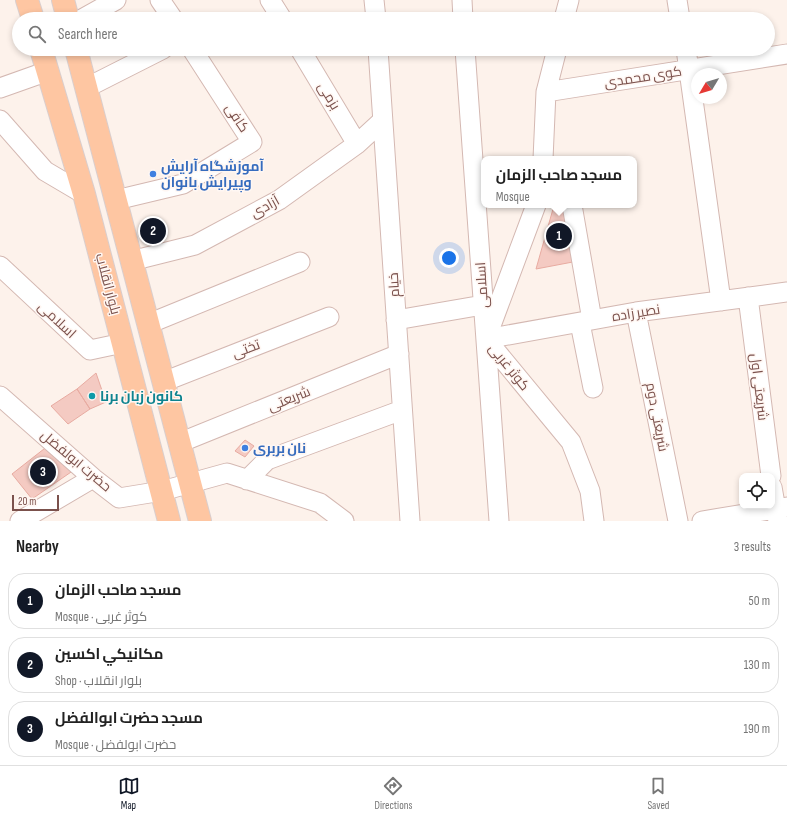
<!DOCTYPE html>
<html lang="en">
<head>
<meta charset="utf-8">
<style>
  body { margin:0; font-family:"Sofia Sans Condensed",Cairo,sans-serif; background:#f6f6f6; color:#222 }
  .controls { position:absolute; right:12px; bottom:12px; display:grid; overflow:hidden; border-radius:8px; box-shadow:0 2px 6px #0003 }
  .controls button { width:36px; height:36px; display:grid; place-items:center; padding:0; border:0; border-bottom:1px solid #e0e0e0; background:#fff; color:#222; font:20px sans-serif }
  .compass { position:absolute; left:691px; top:68px; width:36px; height:36px; border-radius:50%; background:#fff; box-shadow:0 2px 6px #0003; rotate:232deg }
  .scale { position:absolute; left:12px; bottom:10px; width:47px; box-sizing:border-box; padding-left:4px; border:2px solid #7b514c; border-top:0; font-size:11px; line-height:14px; white-space:nowrap; color:#7b514c; -webkit-text-stroke:3px #fff7f3; paint-order:stroke }
  .you { position:absolute; left:449px; top:258px; width:14px; height:14px; margin:-10px; border:3px solid #fff; border-radius:50%; background:#1a73e8; box-shadow:0 0 0 6px #1a73e833 }
  .badge { display:grid; place-items:center; width:26px; height:26px; border-radius:50%; background:#111827; color:#fff; font-size:13px; font-weight:700 }
  .pin { position:absolute; translate:-50% -50%; border:2px solid #fff; box-shadow:0 1px 4px #0006 }
  .popup { position:absolute; left:481px; top:156px; width:156px; height:52px; box-sizing:border-box; display:grid; place-content:center; border-radius:8px; background:#fff; filter:drop-shadow(0 1px 3px #0005); font-size:13px; white-space:nowrap; color:#767676 }
  .popup b { font-size:15px; color:#222 }
  .popup::after { content:''; position:absolute; left:50%; top:100%; margin-left:-8px; border:8px solid transparent; border-top-color:#fff }
  .list { margin:0; padding:0; list-style:none }
  h2 { display:flex; justify-content:space-between; align-items:center; height:52px; margin:0; padding:0 16px; font-size:17px }
  h2 small { font-size:13px; font-weight:400; color:#767676 }
  .list li { display:grid; grid-template-columns:26px 1fr auto; gap:12px; align-items:center; box-sizing:border-box; height:56px; margin:0 8px 8px; padding:0 8px; border:1px solid #e0e0e0; border-radius:16px }
  .list b { display:block; font-size:15px; white-space:nowrap }
  .list p { margin:0; font-size:13px; white-space:nowrap; color:#767676 }
  .list em { font-size:13px; font-style:normal; color:#767676 }
  .icon { flex:none; width:22px; height:22px; fill:none; stroke:currentColor; stroke-width:2; stroke-linecap:round; stroke-linejoin:round }
  .map { position:relative; flex:none; width:787px; height:521px; overflow:hidden }
  .search { position:absolute; background:#fff; box-shadow:0 2px 6px #0003; left:12px; right:12px; top:12px; height:44px; display:flex; align-items:center; gap:10px; box-sizing:border-box; padding:0 14px; border-radius:22px; color:#767676; font-size:15px }
  .sheet { height:244px; background:#fff }
  nav { display:flex; justify-content:space-around; align-items:center; box-sizing:border-box; height:56px; border-top:1px solid #e0e0e0; background:#fff; font-size:11px; color:#767676 }
  nav a { display:grid; justify-items:center; gap:2px }
  nav .on { color:#111827 }
  .map>svg:first-child { display:block }
  .building { fill:#f4cac2; stroke:#e8aba1 }
  .lines { fill:none; stroke-linecap:round; stroke-linejoin:round }
  .minor-casing { stroke:#d4b8b2; stroke-width:21 }
  .major-casing { stroke:#dacecd; stroke-width:24 }
  .minor { stroke:#fff; stroke-width:19 }
  .major { stroke:#fec6a2; stroke-width:22 }
  .shop-dot { fill:#3f7fe0; stroke:#fff7f3; stroke-width:1.5 }
  .culture-dot { fill:#0f9aa8; stroke:#fff7f3; stroke-width:1.5 }
  .labels { text-anchor:middle; dominant-baseline:central; stroke-width:3; stroke-linejoin:round; paint-order:stroke }
  .street-label { font-size:14px; fill:#7b514c; stroke:#fff7f3 }
  .shop-label { font-size:14px; font-weight:bold; fill:#366cbe; stroke:#fff7f3; text-anchor:start }
  .culture-label { font-size:14px; font-weight:bold; fill:#0d838f; stroke:#fff7f3; text-anchor:start }
</style>
</head>
<body>
<div class="map">
<svg width="787" height="521" viewBox="0 0 787 521">
  <rect width="100%" height="100%" fill="#fdf2eb"/>
  <!-- building -->
  <path class="building" d="M553,209l17,1 8,51 -42,8z
    M96,373l10,29 -16,7 -13,-20z
    M77,389l13,20 -22,15 -17,-18z
    M245,440l9,6 -9,11 -10,-6z
    M49,445l25,25 -42,29 -20,-25z"/>
  <g class="lines">
    <!-- minor casing -->
    <g class="minor-casing">
      <path id="minor" d="M160,0l13,19
        M270,0l12,19
        M374,0l2,19
        M462,0l1,19
        M677,0l3,19
        M82,19l34,-19
        M564,19l5,-19
        M300,49l57,95
        M378,49l32,472
        M465,49l34,472
        M686,49l35,252
        M0,88l48,-17
        M86,88l77,-39
        M546,92l241,-38
        M0,120l45,51 39,23
        M543,159l3,-67 11,-43
        M116,200l67,-16 69,-42 -60,-93
        M536,205l-50,134 85,103 19,49 4,30
        M572,205l20,115
        M131,261l64,-16 84,-45 78,-56 25,-23
        M0,266l90,84 33,-7
        M748,297l23,179
        M636,312l42,209
        M396,320l87,-15
        M580,323l13,65
        M148,324l152,-62
        M486,339l150,-27 151,-20
        M163,382l166,-65
        M0,396l93,82 26,20 43,-7 65,-18 93,30 24,18
        M179,443l220,-89
        M247,480l20,-20 135,-50
        M772,487l6,34
        M20,521l73,-43
        M702,521l85,-14"/>
    </g>
    <!-- major casing -->
    <g class="major-casing">
      <path id="major" d="M27,0l6,19
        M63,0l5,19
        M41,49l43,145 85,327
        M76,49l124,472"/>
    </g>
    <!-- minor -->
    <use href="#minor" class="minor"/>
    <!-- major -->
    <use href="#major" class="major"/>
  </g>
  <!-- markers -->
  <g class="shop-dot">
    <circle cx="153" cy="174" r="4"/>
    <circle cx="245" cy="448" r="4"/>
  </g>
  <circle class="culture-dot" cx="92" cy="396" r="4"/>
  <g class="labels">
    <!-- street labels -->
    <g class="street-label">
      <text transform="translate(643 77) rotate(-9)">کوی محمدی</text>
      <text transform="translate(329 96) rotate(59)">بزمی</text>
      <text transform="translate(237 118) rotate(57)">کافی</text>
      <text transform="translate(265 207) rotate(-29)">آزادی</text>
      <text transform="translate(108 284) rotate(75)">بلوار انقلاب</text>
      <text transform="translate(394 285) rotate(-94)">خیام</text>
      <text transform="translate(482 285) rotate(-94)">اسلامی</text>
      <text transform="translate(636 313) rotate(-9)">نصیر زاده</text>
      <text transform="translate(57 320) rotate(43)">اسلامی</text>
      <text transform="translate(246 349) rotate(-21)">تختی</text>
      <text transform="translate(509 367) rotate(51)">کوثر غربی</text>
      <text transform="translate(759 387) rotate(83)">شریعتی اول</text>
      <text transform="translate(289 399) rotate(-22)">شریعتی</text>
      <text transform="translate(657 417) rotate(79)">شریعتی دوم</text>
      <text transform="translate(76 461) rotate(40)">حضرت ابولفضل</text>
    </g>
    <!-- shop labels -->
    <g class="shop-label">
      <text x="161" y="166">آموزشگاه آرایش<tspan x="161" dy="16">وپیرایش بانوان</tspan></text>
      <text x="253" y="448">نان بربری</text>
    </g>
    <!-- culture labels -->
    <g class="culture-label">
      <text x="100" y="396">کانون زبان برنا</text>
    </g>
  </g>
</svg>
<div class="controls">
<button><svg class="icon" aria-label="locate" viewBox="0 0 24 24"><circle cx="12" cy="12" r="6"/><path d="M12 2v4M12 18v4M2 12h4M18 12h4"/></svg></button>
</div>
<svg class="compass" viewBox="-18 -18 36 36"><path d="M0-13l5 13h-10z" fill="#e53935"/><path d="M0 13l5-13h-10z" fill="#767676"/></svg>
<div class="scale">20 m</div>
<div class="you"></div>
<div class="pin badge" style="left:559px;top:236px">1</div>
<div class="popup"><b>مسجد صاحب الزمان</b>Mosque</div>
<div class="pin badge" style="left:153px;top:231px">2</div>
<div class="pin badge" style="left:43px;top:472px">3</div>
<div class="search"><svg class="icon" aria-label="search" viewBox="0 0 24 24"><circle cx="10" cy="10" r="6"/><path d="M15 15l6 6"/></svg>Search here</div>
</div>
<section class="sheet">
<h2>Nearby<small>3 results</small></h2>
<ul class="list">
<li><span class="badge">1</span><div><b>مسجد صاحب الزمان</b><p>Mosque · کوثر غربی</p></div><em>50 m</em></li>
<li><span class="badge">2</span><div><b>مكانيكي اكسين</b><p>Shop · بلوار انقلاب</p></div><em>130 m</em></li>
<li><span class="badge">3</span><div><b>مسجد حضرت ابوالفضل</b><p>Mosque · حضرت ابولفضل</p></div><em>190 m</em></li>
</ul>
</section>
<nav>
<a class="on"><svg class="icon" aria-label="map" viewBox="0 0 24 24"><path d="M3 6l6-2 6 2 6-2v14l-6 2-6-2-6 2zM9 4v14M15 6v14"/></svg>Map</a>
<a><svg class="icon" aria-label="directions" viewBox="0 0 24 24"><path d="M12 3l9 9-9 9-9-9zM9 14v-3h6M13 9l2 2-2 2"/></svg>Directions</a>
<a><svg class="icon" aria-label="saved" viewBox="0 0 24 24"><path d="M7 4h10v16l-5-4-5 4z"/></svg>Saved</a>
</nav>
</body>
</html>
